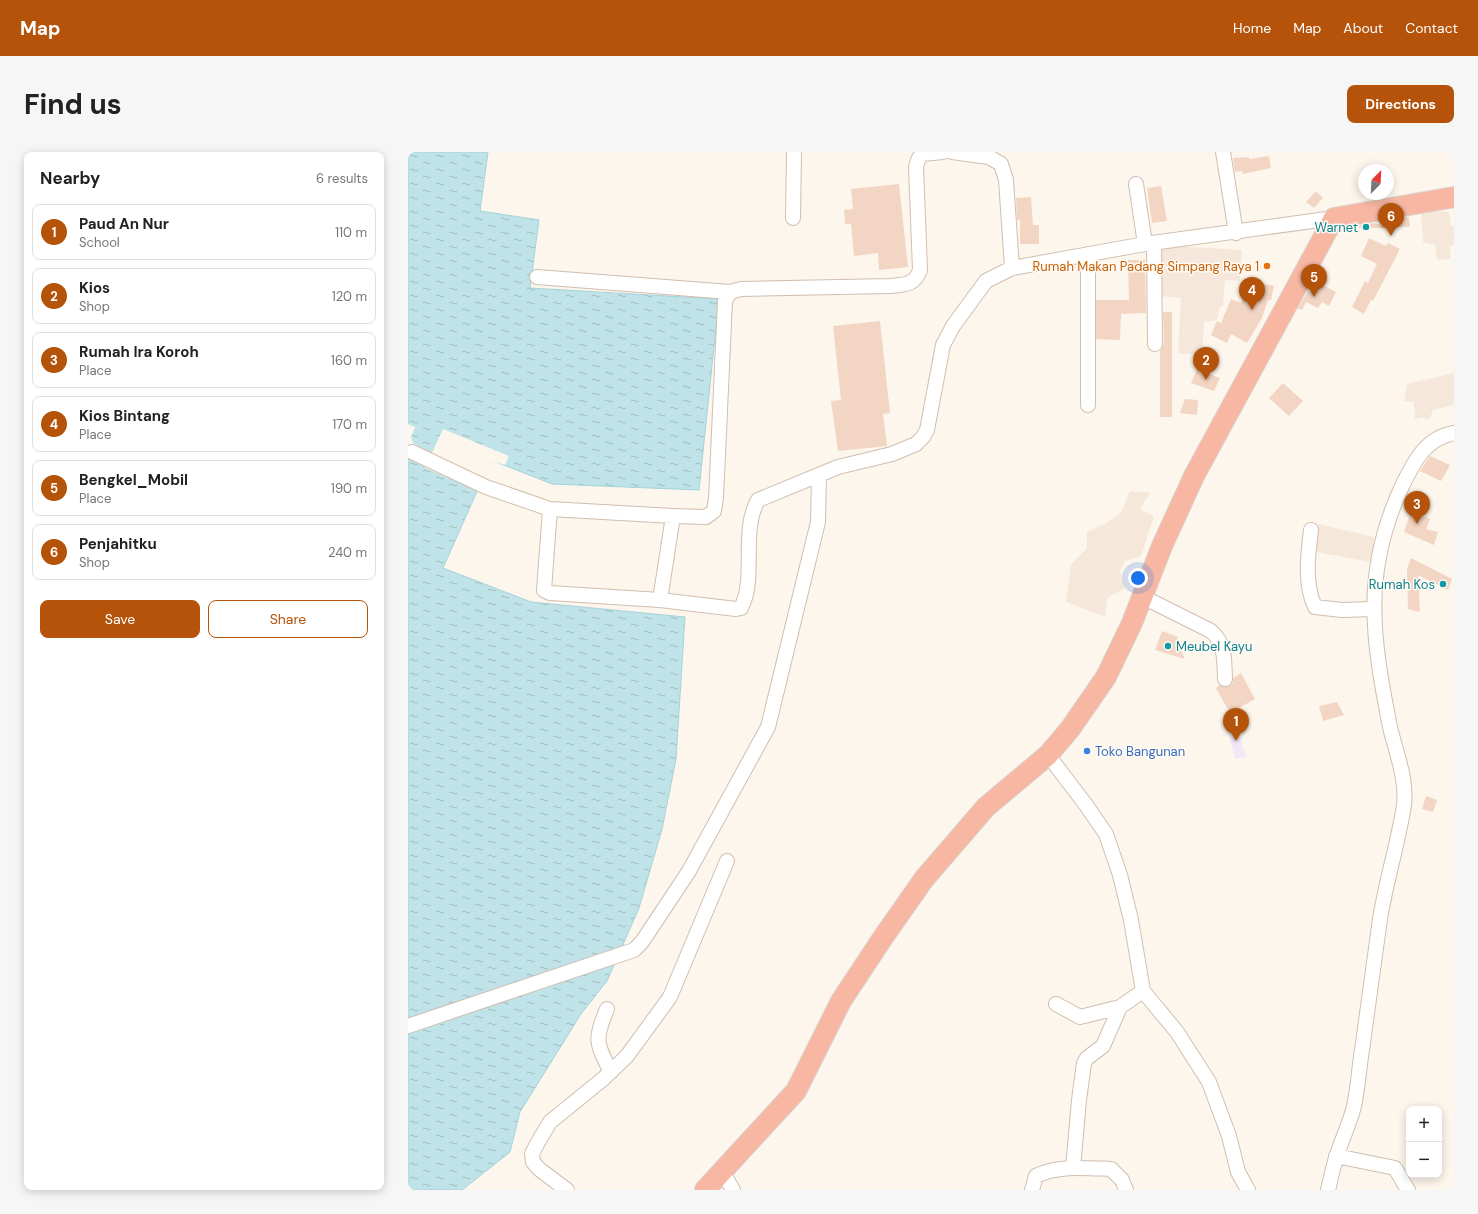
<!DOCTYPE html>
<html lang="en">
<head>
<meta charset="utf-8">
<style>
  body { margin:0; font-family:"DM Sans",sans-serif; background:#f6f6f6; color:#222 }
  .controls { position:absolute; right:12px; bottom:12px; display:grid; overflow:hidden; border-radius:8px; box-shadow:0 2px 10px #0003 }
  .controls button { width:36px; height:36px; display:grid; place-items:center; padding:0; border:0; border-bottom:1px solid #e0e0e0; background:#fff; color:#222; font:20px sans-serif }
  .compass { position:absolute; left:950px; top:12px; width:36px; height:36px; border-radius:50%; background:#fff; box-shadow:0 2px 10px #0003; rotate:24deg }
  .you { position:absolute; left:730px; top:426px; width:14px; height:14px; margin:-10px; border:3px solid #fff; border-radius:50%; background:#1a73e8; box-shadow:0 0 0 6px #1a73e833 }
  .badge { display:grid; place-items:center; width:26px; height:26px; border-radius:50%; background:#b45309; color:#fff; font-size:13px; font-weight:700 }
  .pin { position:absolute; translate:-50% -33px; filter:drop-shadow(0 1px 2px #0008) }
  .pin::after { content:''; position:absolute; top:21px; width:14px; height:12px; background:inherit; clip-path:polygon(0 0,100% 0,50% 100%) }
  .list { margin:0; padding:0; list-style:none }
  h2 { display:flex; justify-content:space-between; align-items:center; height:52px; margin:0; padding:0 16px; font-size:17px }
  h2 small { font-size:13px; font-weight:400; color:#767676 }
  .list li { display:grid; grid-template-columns:26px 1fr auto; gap:12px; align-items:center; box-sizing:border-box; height:56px; margin:0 8px 8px; padding:0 8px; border:1px solid #e0e0e0; border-radius:8px }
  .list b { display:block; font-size:15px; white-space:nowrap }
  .list p { margin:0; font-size:13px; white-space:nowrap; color:#767676 }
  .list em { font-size:13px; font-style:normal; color:#767676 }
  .actions { display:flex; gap:8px; padding:12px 16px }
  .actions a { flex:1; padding:9px 0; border:1px solid #b45309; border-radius:8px; text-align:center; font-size:14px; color:#b45309 }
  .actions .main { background:#b45309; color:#fff }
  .map { position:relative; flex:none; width:1046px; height:1038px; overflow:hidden; border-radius:8px }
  header { display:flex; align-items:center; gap:24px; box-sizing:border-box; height:56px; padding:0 20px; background:#b45309; color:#fff }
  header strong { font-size:19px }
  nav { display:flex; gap:22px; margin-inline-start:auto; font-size:14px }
  .intro { display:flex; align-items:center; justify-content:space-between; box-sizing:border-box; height:96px; padding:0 24px }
  h1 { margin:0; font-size:28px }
  .button { padding:10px 18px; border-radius:8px; background:#b45309; color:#fff; font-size:14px; font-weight:700 }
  main { display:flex; gap:24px; padding:0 24px }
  aside { flex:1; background:#fff; border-radius:8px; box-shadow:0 2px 10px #0003 }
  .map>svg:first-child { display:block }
  .residential { fill:#f5e8da }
  .education { fill:#f3e8fa }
  .water { fill:url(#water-ripples); stroke:#a5d3da }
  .pier { fill:#fdf6ec }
  .building { fill:#f3d5c3 }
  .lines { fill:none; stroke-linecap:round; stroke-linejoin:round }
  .minor-casing { stroke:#d1beb0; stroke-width:16 }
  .highway-casing { stroke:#dad1cd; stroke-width:22 }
  .minor { stroke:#fff; stroke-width:14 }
  .highway { stroke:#f7b7a3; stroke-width:20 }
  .culture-dot { fill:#0f9aa8; stroke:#fffaf3; stroke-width:1.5 }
  .food-dot { fill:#e8710a; stroke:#fffaf3; stroke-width:1.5 }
  .shop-dot { fill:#3f7fe0; stroke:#fffaf3; stroke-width:1.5 }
  .labels { text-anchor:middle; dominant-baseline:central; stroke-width:3; stroke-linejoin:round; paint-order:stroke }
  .culture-label { font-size:13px; fill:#0d838f; stroke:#fffaf3; text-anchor:end }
  .food-label { font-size:13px; fill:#c56008; stroke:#fffaf3; text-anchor:end }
  .shop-label { font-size:13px; fill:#366cbe; stroke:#fffaf3; text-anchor:start }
</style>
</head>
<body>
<header>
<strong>Map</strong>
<nav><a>Home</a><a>Map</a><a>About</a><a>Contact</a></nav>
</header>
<div class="intro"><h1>Find us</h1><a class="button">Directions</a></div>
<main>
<aside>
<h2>Nearby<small>6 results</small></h2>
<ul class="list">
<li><span class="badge">1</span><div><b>Paud An Nur</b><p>School</p></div><em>110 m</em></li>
<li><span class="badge">2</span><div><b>Kios</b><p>Shop</p></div><em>120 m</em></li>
<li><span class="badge">3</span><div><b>Rumah Ira Koroh</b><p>Place</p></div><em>160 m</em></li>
<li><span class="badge">4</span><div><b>Kios Bintang</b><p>Place</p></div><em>170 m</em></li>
<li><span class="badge">5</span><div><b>Bengkel_Mobil</b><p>Place</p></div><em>190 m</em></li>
<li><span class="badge">6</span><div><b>Penjahitku</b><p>Shop</p></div><em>240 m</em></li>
</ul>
<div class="actions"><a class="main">Save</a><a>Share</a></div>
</aside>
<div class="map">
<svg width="1046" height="1038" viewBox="0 0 1046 1038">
  <defs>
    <pattern id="water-ripples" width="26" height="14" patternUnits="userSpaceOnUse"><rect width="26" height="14" fill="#bfe3e8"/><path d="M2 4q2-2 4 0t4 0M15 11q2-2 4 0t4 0" fill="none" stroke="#a0bbbe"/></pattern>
  </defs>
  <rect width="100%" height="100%" fill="#fdf6ec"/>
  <!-- residential -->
  <path class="residential" d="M1013,59l28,1 2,13 3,2v17l-4,3 1,12 -14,1 -2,-15 -12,-3z
    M752,93l82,5 -2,31 -15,-1 -2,26h-3l-3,14 -13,2 -2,33 -24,-2 3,-55 -23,-2z
    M1046,221v32l-21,5 -3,8 -4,2v-3l-11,2 -1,-17 -10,-1 3,-17z
    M722,339l20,2 -10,16 14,7 -13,40 -16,5 -5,10 5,17 -18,10 -2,19 -39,-15 5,-37 16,-17v-16l18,-8 16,-11z
    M910,372l56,13 -3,25 -55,-10z"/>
  <!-- education -->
  <path class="education" d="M828,571l10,34 -11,2 -8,-34z"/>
  <!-- water -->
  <path class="water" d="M0,0h80l-8,59 59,9 -9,68 189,11 -20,191 -147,-6 -61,-24 -48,108 88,34 154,15 -9,142 -14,70 -23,79 -32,73 -26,33 -61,98 -10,40 -48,38h-54z"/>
  <!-- pier -->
  <path class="pier" d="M0,272l7,3 -4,10 2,6 19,10 11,-24 66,27 -4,9 -14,-4 -12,30 -54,-23 1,-3 -18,-8z"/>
  <!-- building -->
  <path class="building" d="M861,4l2,12 -28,6 -1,-3 -7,1 -2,-14 16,-1v2z
    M491,32l9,83 -29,3 -1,-17 -24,3 -3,-32h-6l-1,-14 9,-1 -2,-20z
    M753,34l6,35 -15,2 -5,-35z
    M908,39l7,7 -9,10 -8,-6z
    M623,45l2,28h6v19h-19v-24h-3l-1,-22z
    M1001,65l1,10h-11v-9z
    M967,71l13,5h-30l2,-3z
    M961,86l17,8 2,-3 12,6 -27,52 -2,-1 -7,14 -12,-7 13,-26 3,2 9,-19 -16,-8z
    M720,108h17l1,53 -25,1 -1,26 -24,-1v-39h33z
    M846,130l20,4 -3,14h-3l-6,18 -15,25 -16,-9 -4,9 -16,-8 6,-14 4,2 10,-24 10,4 2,-4 7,2z
    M910,131l18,9 -7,14 -7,-4 -4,6 -12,-6 -4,8 -4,-2 10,-17 4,2z
    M755,160h9v105h-12v-66l4,-7z
    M472,169l10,92 -7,1 4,32 -49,5 -7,-50 10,-1 -8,-74z
    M789,217l23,9 -6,13 -23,-8z
    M875,231l20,18 -14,15 -20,-18z
    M777,247l13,1 -1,15 -17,-2z
    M1022,304l20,9 -9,16 -21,-10z
    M1003,359l19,8 -4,10 12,3 -4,13 -30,-13z
    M1003,406l41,21 -4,11 -30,-15 2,37 -12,-3 -1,-40z
    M754,479l16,6 -1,5 8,17 -30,-9z
    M833,521l14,26 -25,14 -14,-25 4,-3 5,2 4,-1 4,-3v-5z
    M929,550l7,13 -21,6 -4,-15z
    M1018,644l11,4 -4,12 -11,-3z"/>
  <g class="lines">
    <!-- minor casing -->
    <g class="minor-casing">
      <path id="minor" d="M544,0l37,5 12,7 5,16 6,88
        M815,0l13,81
        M728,32l9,60
        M385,66l1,-66
        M746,91l1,101
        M129,125l193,15
        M680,253v-151
        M4,300l74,35 64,22 123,7 -13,84
        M142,357l-6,81 6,3 110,7 76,9 5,-1c16,-31 -1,-76 17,-108l80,-33 54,-13 24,-10 7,-7 4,-7 16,-85 10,-19 33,-45 26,-13 133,-24 189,-26
        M265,364l33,1 8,-6 2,-13 9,-197 5,-9 11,-3 150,-3c14,-2 23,0 29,-16l-4,-103 2,-7 4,-6 21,-2
        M903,378c-3,24 -7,54 4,77l27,3 31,-1
        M735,445l68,34c15,13 13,29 14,48
        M640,603l38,50 20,29 14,41 11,45 12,71 34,41 32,50 20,54 9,36 10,18
        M648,852l24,13 40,-10
        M199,857c-13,31 -11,34 4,63
        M0,874l226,-76 8,-8 47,-71 79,-144 50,-205 1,-47
        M928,1004l59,12 13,22
        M665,1016l6,-68 5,-37 3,-5 16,-12 17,-39 23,-16
        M314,1019l11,19
        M159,1038l-28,-21 -6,-7 -1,-8 5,-10 13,-22 53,-43 24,-23 43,-59 57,-136
        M624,1038l4,-14c22,-11 51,-8 75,-7l11,11 4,10
        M920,1038c3,-12 5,-24 9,-35 5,-16 13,-32 17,-49 4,-18 5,-38 8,-56 6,-44 12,-87 18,-131 6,-38 18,-75 24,-114 3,-27 -8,-52 -14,-78 -18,-91 -28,-156 13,-243 12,-24 23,-46 51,-51"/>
    </g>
    <!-- highway casing -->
    <g class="highway-casing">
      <path id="highway" d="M297,1038l91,-99 45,-90 43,-65 40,-57 62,-72 62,-52 22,-26 36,-52 26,-54 30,-77 32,-70 140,-258 120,-21"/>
    </g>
    <!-- minor -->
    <use href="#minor" class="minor"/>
    <!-- highway -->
    <use href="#highway" class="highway"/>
  </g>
  <!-- markers -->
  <g class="culture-dot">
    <circle cx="958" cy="75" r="4"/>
    <circle cx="1035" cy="432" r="4"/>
    <circle cx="760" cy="494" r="4"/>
  </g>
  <circle class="food-dot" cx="859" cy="114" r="4"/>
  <circle class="shop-dot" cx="679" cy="599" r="4"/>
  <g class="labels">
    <!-- culture labels -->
    <g class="culture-label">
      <text x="950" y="75">Warnet</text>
      <text x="1027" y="432">Rumah Kos</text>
      <text x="768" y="494" text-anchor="start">Meubel Kayu</text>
    </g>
    <!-- food labels -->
    <g class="food-label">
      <text x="851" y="114">Rumah Makan Padang Simpang Raya 1</text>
    </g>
    <!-- shop labels -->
    <g class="shop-label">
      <text x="687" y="599">Toko Bangunan</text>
    </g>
  </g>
</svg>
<div class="controls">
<button>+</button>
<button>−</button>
</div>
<svg class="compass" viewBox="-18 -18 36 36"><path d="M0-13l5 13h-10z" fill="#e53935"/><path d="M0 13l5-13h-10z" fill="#767676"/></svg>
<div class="you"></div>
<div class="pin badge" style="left:828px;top:589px">1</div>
<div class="pin badge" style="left:798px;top:228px">2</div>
<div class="pin badge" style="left:1009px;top:372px">3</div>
<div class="pin badge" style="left:844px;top:158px">4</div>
<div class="pin badge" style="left:906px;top:145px">5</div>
<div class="pin badge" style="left:983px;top:84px">6</div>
</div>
</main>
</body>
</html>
